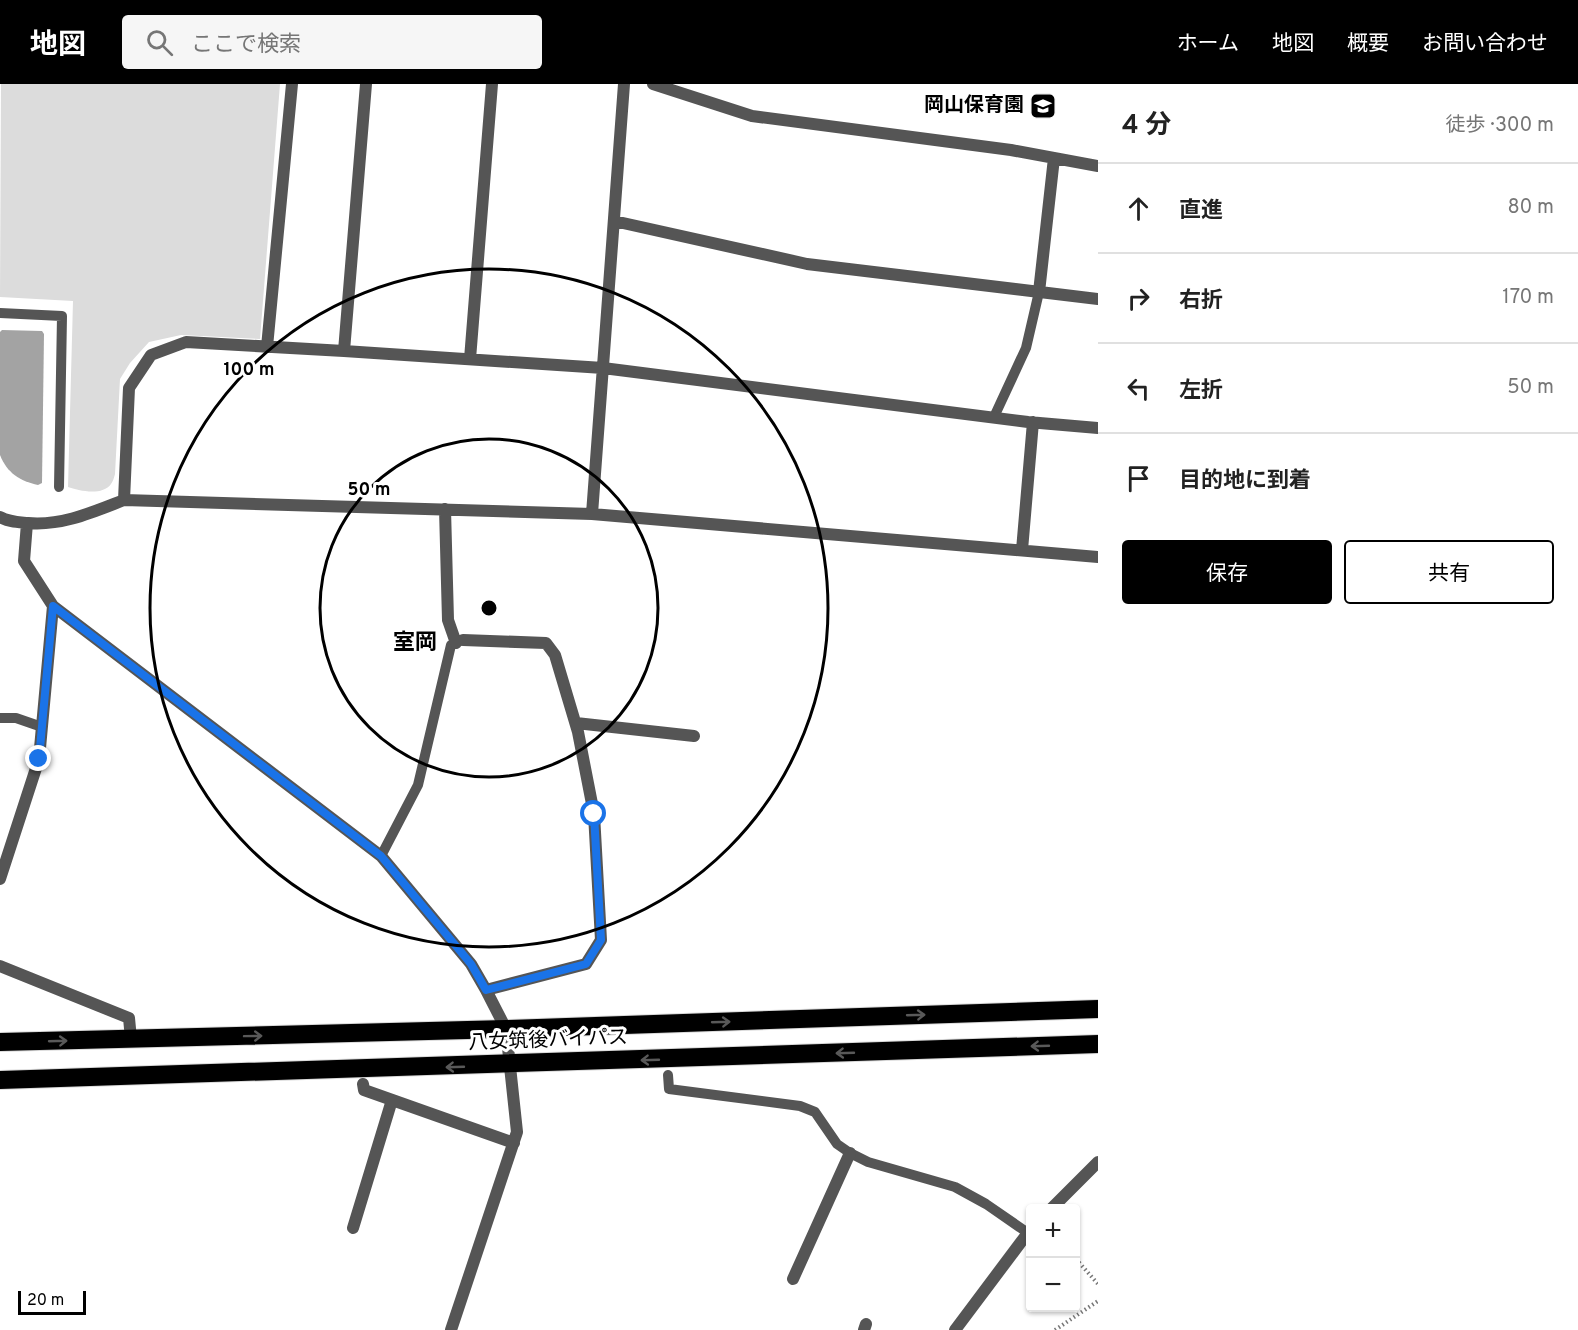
<!DOCTYPE html>
<html lang="ja">
<head>
<meta charset="utf-8">
<style>
  body { margin:0; font-family:Overpass,"Noto Sans JP",sans-serif; background:#f6f6f6; color:#222 }
  .controls { position:absolute; right:18px; bottom:18px; display:grid; overflow:hidden; border-radius:6px; box-shadow:0 2px 4px #0004 }
  .controls button { width:54px; height:54px; display:grid; place-items:center; padding:0; border:0; border-bottom:2px solid #e0e0e0; background:#fff; color:#222; font:30px sans-serif }
  .scale { position:absolute; left:18px; bottom:15px; width:68px; box-sizing:border-box; padding-left:6px; border:3px solid #000; border-top:0; font-size:16px; line-height:21px; white-space:nowrap; color:#000; -webkit-text-stroke:4px #fff; paint-order:stroke }
  .stop { position:absolute; width:18px; height:18px; margin:-14px; border:4px solid #1a73e8; border-radius:50%; background:#fff }
  .stop.end { background:#1a73e8; border-color:#fff; box-shadow:0 2px 6px #0008 }
  .list { margin:0; padding:0; list-style:none }
  h2 { display:flex; justify-content:space-between; align-items:center; height:78px; margin:0; padding:0 24px; font-size:26px }
  h2 small { font-size:20px; font-weight:400; color:#767676 }
  .list li { display:grid; grid-template-columns:39px 1fr auto; gap:18px; align-items:center; box-sizing:border-box; height:90px; padding:0 24px; border-top:2px solid #e0e0e0 }
  .list b { display:block; font-size:22px; white-space:nowrap }
  .list em { font-size:20px; font-style:normal; color:#767676 }
  .actions { display:flex; gap:12px; padding:18px 24px }
  .actions a { flex:1; padding:14px 0; border:2px solid #000; border-radius:6px; text-align:center; font-size:21px; color:#000 }
  .actions .main { background:#000; color:#fff }
  .icon { flex:none; width:33px; height:33px; fill:none; stroke:currentColor; stroke-width:2; stroke-linecap:round; stroke-linejoin:round }
  .map { position:relative; flex:none; width:1098px; height:1246px; overflow:hidden }
  header { display:flex; align-items:center; gap:36px; box-sizing:border-box; height:84px; padding:0 30px; background:#000; color:#fff }
  header strong { font-size:28px }
  nav { display:flex; gap:33px; margin-inline-start:auto; font-size:21px }
  .search { width:420px; height:54px; background:#f6f6f6; display:flex; align-items:center; gap:15px; box-sizing:border-box; padding:0 21px; border-radius:6px; color:#767676; font-size:22px }
  main { display:flex }
  aside { flex:1; background:#fff }
  .map>svg:first-child { display:block }
  .green { fill:#dcdcdc }
  .water { fill:#a3a3a3 }
  .lines { fill:none; stroke-linecap:round; stroke-linejoin:round }
  .highway-casing { stroke:#dbdbdb; stroke-width:20 }
  .path { stroke:#777; stroke-width:4; stroke-dasharray:1.5 3; stroke-linecap:butt }
  .lane { stroke:#555; stroke-width:10 }
  .street { stroke:#555; stroke-width:12 }
  .highway { stroke:#000; stroke-width:18 }
  .oneway { stroke:#595959 }
  .route { stroke:#1a73e8; stroke-width:8 }
  .ring { fill:none; stroke:#000; stroke-width:3 }
  .labels { text-anchor:middle; dominant-baseline:central; stroke-width:6; stroke-linejoin:round; paint-order:stroke }
  .poi-label { font-size:20px; font-weight:bold; fill:#000; stroke:#fff; text-anchor:end }
  .street-label { font-size:20px; fill:#000; stroke:#fff }
  .quarter-label { font-size:22px; font-weight:bold; fill:#000; stroke:#fff }
  .centre { fill:#000; stroke:#fff; stroke-width:3 }
  .ring-label { font-size:18px; text-anchor:middle; font-weight:bold; fill:#000; stroke:#fff; stroke-width:6; stroke-linejoin:round; paint-order:stroke }
</style>
</head>
<body>
<header>
<strong>地図</strong>
<div class="search"><svg class="icon" aria-label="search" viewBox="0 0 24 24"><circle cx="10" cy="10" r="6"/><path d="M15 15l6 6"/></svg>ここで検索</div>
<nav><a>ホーム</a><a>地図</a><a>概要</a><a>お問い合わせ</a></nav>
</header>
<main>
<div class="map">
<svg width="1098" height="1246" viewBox="0 0 1098 1246">
  <rect width="100%" height="100%" fill="#fff"/>
  <!-- green -->
  <path class="green" d="M1,0h279l-20,255 -79,-4 -32,7 -19,21 -10,16 -5,95c-1,4 -2,7 -4,10 -8,12 -32,7 -43,3l5,-186 -73,-4z"/>
  <!-- water -->
  <path class="water" d="M2,246l40,1 2,3 -2,149 -4,2c-18,-4 -31,-12 -38,-30v-123z"/>
  <g class="lines">
    <!-- highway casing -->
    <g class="highway-casing">
      <path id="highway" d="M0,958l506,-13 592,-20
        M0,996l1098,-36"/>
    </g>
    <!-- path -->
    <path class="path" d="M1076,1175l22,25
      M1055,1246l43,-29"/>
    <!-- lane -->
    <path class="lane" d="M0,229l62,3 -3,171
      M994,333l32,-69 13,-56
      M0,634h16l26,9
      M381,772l37,-71 33,-140 11,-5
      M668,991l1,14 131,17 15,6 22,32 13,9 18,9 87,25 31,17 42,29"/>
    <!-- street -->
    <path class="street" d="M366,0l-22,267 259,17 425,54 70,6
      M653,0l99,32 259,34 87,16
      M614,137l193,43 291,35
      M1039,208l15,-134
      M267,263l25,-263
      M470,275l22,-275
      M124,416l5,-112 22,-33 35,-13 158,9
      M445,425l3,111 8,23
      M592,430l32,-430
      M0,433c9,5 17,5 28,6 34,3 65,-11 96,-23l468,14 506,43
      M27,439l-3,38 29,45 328,250 90,108 15,26 20,39 11,103 -66,198
      M1022,466l11,-128
      M463,556l83,3 9,12 23,77 16,82 7,126 -15,24 -100,26
      M576,639l118,13
      M0,795l39,-120 14,-153
      M0,882l129,52 2,21
      M363,1000l1,6 150,53
      M1052,1124l46,-46
      M353,1144l39,-128
      M793,1195l57,-126
      M864,1246l2,-6
      M955,1246l75,-100"/>
    <!-- highway -->
    <use href="#highway" class="highway"/>
  </g>
  <!-- one-way arrows -->
  <defs><path id="oneway-shaft" d="M-6 0H5M1.5-3L5.5 0L1.5 3" fill="none" stroke-width="1.6" stroke-linecap="round" stroke-linejoin="round" transform="scale(1.5)"/></defs>
  <g class="oneway">
    <use href="#oneway-shaft" transform="translate(916 931) rotate(-2)"/>
    <use href="#oneway-shaft" transform="translate(721 938) rotate(-2)"/>
    <use href="#oneway-shaft" transform="translate(253 952) rotate(-1)"/>
    <use href="#oneway-shaft" transform="translate(58 957) rotate(-2)"/>
    <use href="#oneway-shaft" transform="translate(1040 962) rotate(178)"/>
    <use href="#oneway-shaft" transform="translate(845 969) rotate(178)"/>
    <use href="#oneway-shaft" transform="translate(650 976) rotate(178)"/>
    <use href="#oneway-shaft" transform="translate(455 983) rotate(178)"/>
  </g>
  <g class="lines">
    <!-- route -->
    <path class="route" d="M39,675l14,-153 328,250 90,108 15,26 100,-26 15,-24 -7,-126"/>
  </g>
  <!-- distance rings -->
  <g class="ring">
    <circle cx="489" cy="524" r="169"/>
    <circle cx="489" cy="524" r="339"/>
  </g>
  <!-- icons -->
  <defs>
    <g id="school-square" transform="scale(1.35)"><rect x="-9" y="-9" width="18" height="18" rx="4" fill="#000" stroke="#fff"/><path d="M0-5L7-2L0 1L-7-2ZM-4 1L0 2.5L4 1V4Q0 6-4 4Z" fill="#fff"/></g>
  </defs>
  <g fill-rule="evenodd">
    <use href="#school-square" x="1043" y="22"/>
  </g>
  <g class="labels">
    <!-- poi labels -->
    <g class="poi-label">
      <text x="1024" y="22">岡山保育園</text>
    </g>
    <!-- street labels -->
    <g class="street-label">
      <text transform="translate(548 957) rotate(-2)">八女筑後バイパス</text>
    </g>
    <!-- quarter labels -->
    <g class="quarter-label">
      <text x="415" y="559">室岡</text>
    </g>
  </g>
  <circle cx="489" cy="524" r="9" class="centre"/>
  <g class="ring-label">
    <text x="249" y="291">100 m</text>
    <text x="369" y="411">50 m</text>
  </g>
</svg>
<div class="controls">
<button>+</button>
<button>−</button>
</div>
<div class="scale">20 m</div>
<div class="stop" style="left:594px;top:730px"></div>
<div class="stop end" style="left:39px;top:675px"></div>
</div>
<aside>
<h2>4 分<small>徒歩 · 300 m</small></h2>
<ul class="list">
<li><svg class="icon" aria-label="ahead" viewBox="0 0 24 24"><path d="M12 20V5M6 11l6-6 6 6"/></svg><div><b>直進</b></div><em>80 m</em></li>
<li><svg class="icon" aria-label="right" viewBox="0 0 24 24"><path d="M7 20v-9h11M14 6l5 5-5 5"/></svg><div><b>右折</b></div><em>170 m</em></li>
<li><svg class="icon" aria-label="left" viewBox="0 0 24 24"><path d="M17 20v-9H6M10 6l-5 5 5 5"/></svg><div><b>左折</b></div><em>50 m</em></li>
<li><svg class="icon" aria-label="arrive" viewBox="0 0 24 24"><path d="M6 21V4h12l-3 4 3 4H6"/></svg><div><b>目的地に到着</b></div></li>
</ul>
<div class="actions"><a class="main">保存</a><a>共有</a></div>
</aside>
</main>
</body>
</html>
